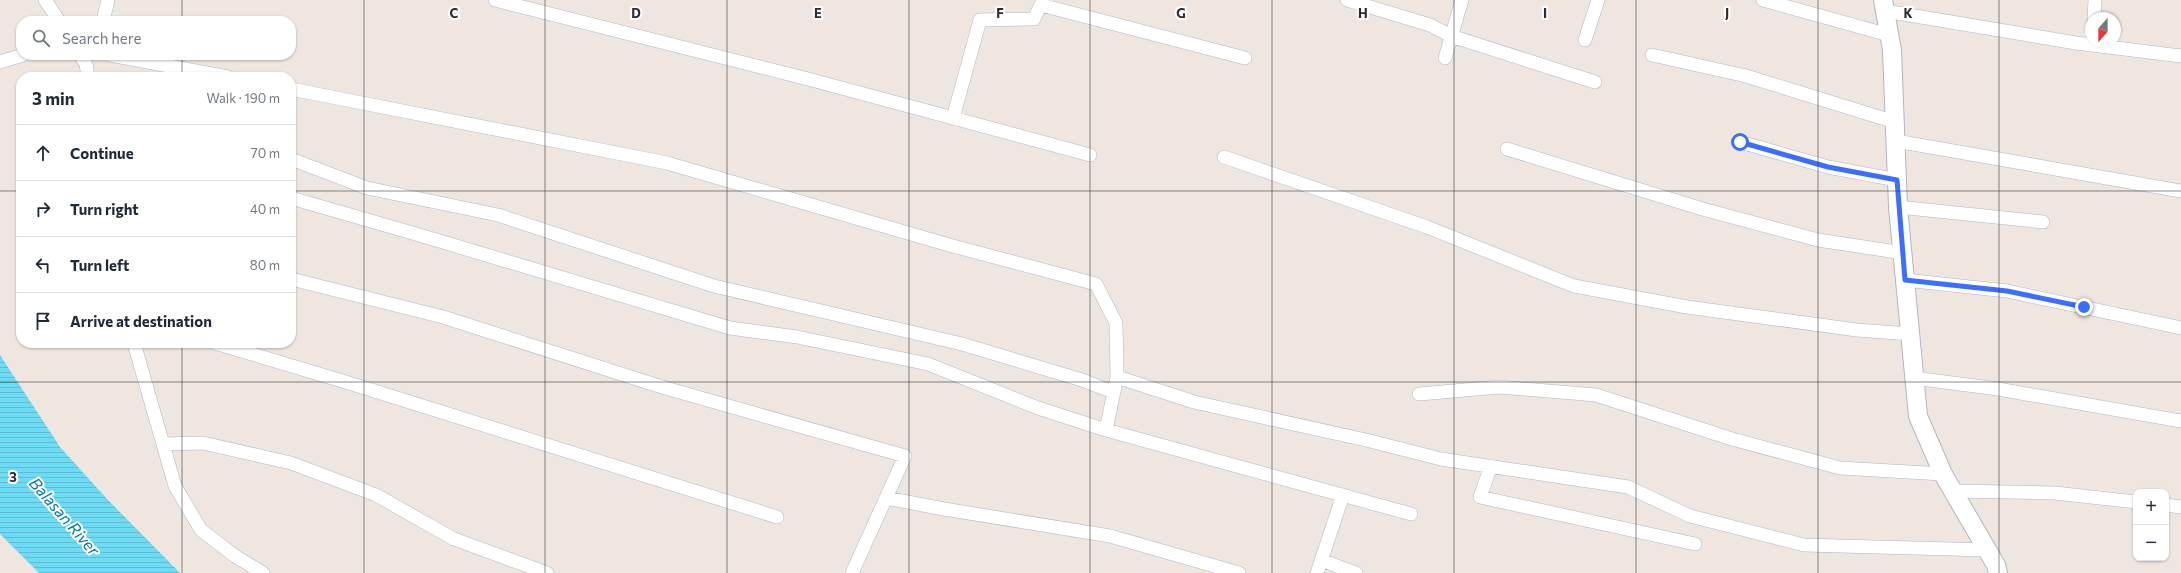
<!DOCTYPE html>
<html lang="en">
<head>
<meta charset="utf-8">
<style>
  body { margin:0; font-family:Commissioner,sans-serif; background:#f2f2f3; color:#1f2937 }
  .controls { position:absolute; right:12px; bottom:12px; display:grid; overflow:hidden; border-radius:8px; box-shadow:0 1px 3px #0004 }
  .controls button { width:36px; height:36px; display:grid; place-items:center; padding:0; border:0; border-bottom:1px solid #e0e1e3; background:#fff; color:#1f2937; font:20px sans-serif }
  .compass { position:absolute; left:2085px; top:12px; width:36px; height:36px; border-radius:50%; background:#fff; box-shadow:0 1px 3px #0004; rotate:201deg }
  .stop { position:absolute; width:12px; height:12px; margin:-9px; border:3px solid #3b6fff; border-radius:50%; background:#fff }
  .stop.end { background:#3b6fff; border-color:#fff; box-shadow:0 1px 4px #0008 }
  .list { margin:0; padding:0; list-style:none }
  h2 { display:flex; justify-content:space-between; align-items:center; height:52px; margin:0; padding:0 16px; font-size:17px }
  h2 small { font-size:13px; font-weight:400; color:#747a83 }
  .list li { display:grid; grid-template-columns:26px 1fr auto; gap:12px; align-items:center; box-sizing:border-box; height:56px; padding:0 16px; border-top:1px solid #e0e1e3 }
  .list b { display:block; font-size:15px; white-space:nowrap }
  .list em { font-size:13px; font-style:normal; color:#747a83 }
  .icon { flex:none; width:22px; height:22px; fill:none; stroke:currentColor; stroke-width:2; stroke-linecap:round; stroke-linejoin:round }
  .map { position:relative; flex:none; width:2181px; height:573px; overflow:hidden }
  .search { position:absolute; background:#fff; box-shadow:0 1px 3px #0004; left:16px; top:16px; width:280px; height:44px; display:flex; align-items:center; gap:10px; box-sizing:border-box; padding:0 14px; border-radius:16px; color:#747a83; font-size:15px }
  .panel { position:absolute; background:#fff; box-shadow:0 1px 3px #0004; left:16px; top:72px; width:280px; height:276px; border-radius:16px }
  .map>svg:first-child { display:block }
  .water { fill:url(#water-rules) }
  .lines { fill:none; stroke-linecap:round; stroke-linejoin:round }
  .street-casing { stroke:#b3b6c0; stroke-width:14 }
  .secondary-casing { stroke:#b3b6c0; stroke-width:20 }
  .street { stroke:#fff; stroke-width:13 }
  .secondary { stroke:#fff; stroke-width:18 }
  .route { stroke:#3b6fff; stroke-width:5 }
  .grid { fill:none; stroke:#2d2d2d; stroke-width:1; stroke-opacity:0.55 }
  .labels { text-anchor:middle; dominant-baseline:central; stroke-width:4; stroke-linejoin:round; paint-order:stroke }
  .water-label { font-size:16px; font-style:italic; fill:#077ba6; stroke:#fff }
  .grid-label { font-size:13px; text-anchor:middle; font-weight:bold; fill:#2d2d2d; stroke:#fff; stroke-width:4; stroke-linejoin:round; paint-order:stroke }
</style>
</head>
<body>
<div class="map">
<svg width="2181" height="573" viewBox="0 0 2181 573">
  <defs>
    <pattern id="water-rules" width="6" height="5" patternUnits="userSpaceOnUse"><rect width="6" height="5" fill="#6edbf4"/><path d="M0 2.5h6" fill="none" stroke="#60bcd2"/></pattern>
  </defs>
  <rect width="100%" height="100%" fill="#efe6df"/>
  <!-- water -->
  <path class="water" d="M0,355l60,92 47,52 73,74h-141l-39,-39z"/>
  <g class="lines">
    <!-- street casing -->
    <g class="street-casing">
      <path id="street" d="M45,0l14,21
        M495,0l313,79 282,76
        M1347,0l83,25 21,11 144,46
        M1763,0l126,35
        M1041,5l204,53
        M1885,11l191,32 105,13
        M2094,18l1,-18
        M103,21l5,-21
        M1585,40l13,-40
        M80,55l6,9 2,13
        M110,55l118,22
        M1652,55l94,21 149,46
        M1445,58l17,-58
        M0,62l23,-7
        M291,89l376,74 282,82 147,39 20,39 1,54 -11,53
        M953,118l27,-98 54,-1 9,-19
        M1896,141l285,50
        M1740,142l88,25 69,13
        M1507,149l199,61 112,30 85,13
        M1224,157l203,70 147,59 113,21 170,23 53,4
        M291,159l76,29 131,27 216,71 248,58 120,36 31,12
        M291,198l125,36 314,94 67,9 131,27 110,44 68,22 305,84
        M1898,207l145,15
        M291,279l152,38 219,70 243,69 -53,117
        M1905,280l102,11 174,37
        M134,343l41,143 26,44 34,26 28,17
        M215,343l134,40 428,134
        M1117,377l77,25 172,38 75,19 187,28 62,29 114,29 184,5
        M1914,378l84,11 183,32
        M1419,394l80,-7 97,8 136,44 108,29 103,6
        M163,444l40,-1 88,20 85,32 78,44 93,34
        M1491,466l-11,31 215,47
        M1953,491l102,2 81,9
        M886,498l58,11 166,27 129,37
        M2166,505l15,2
        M1321,560l35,13
        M1317,573l26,-78"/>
    </g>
    <!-- secondary casing -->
    <g class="secondary-casing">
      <path id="secondary" d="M1883,0l9,50 6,157 20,209 25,58 53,91 2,8"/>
    </g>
    <!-- street -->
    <use href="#street" class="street"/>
    <!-- secondary -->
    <use href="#secondary" class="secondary"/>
  </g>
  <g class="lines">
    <!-- route -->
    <path class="route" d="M1740,142l88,25 69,13 8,100 102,11 77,16"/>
  </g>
  <!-- grid -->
  <path class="grid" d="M182,0v21M364,0v573M545,0v573M727,0v573M909,0v573M1090,0v573M1272,0v573M1454,0v573M1636,0v573M1818,0v573M1999,0v573M182,55v22M0,191h21M291,191h1890M182,343v230M0,382h2181"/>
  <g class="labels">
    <!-- water labels -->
    <g class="water-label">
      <text transform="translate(65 516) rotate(49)">Balasan River</text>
    </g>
  </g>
  <g class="grid-label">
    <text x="454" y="18">C</text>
    <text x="636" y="18">D</text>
    <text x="818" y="18">E</text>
    <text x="1000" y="18">F</text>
    <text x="1181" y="18">G</text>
    <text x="1363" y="18">H</text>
    <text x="1545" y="18">I</text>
    <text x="1727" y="18">J</text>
    <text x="1908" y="18">K</text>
    <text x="13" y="482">3</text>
  </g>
</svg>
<div class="controls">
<button>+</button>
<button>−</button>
</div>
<svg class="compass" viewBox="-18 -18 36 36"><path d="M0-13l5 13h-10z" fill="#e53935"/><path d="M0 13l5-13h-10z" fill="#747a83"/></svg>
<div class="stop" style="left:1740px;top:142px"></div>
<div class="stop end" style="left:2084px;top:307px"></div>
<div class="search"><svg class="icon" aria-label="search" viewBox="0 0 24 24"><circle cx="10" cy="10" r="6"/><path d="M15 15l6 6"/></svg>Search here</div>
<section class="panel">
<h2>3 min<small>Walk · 190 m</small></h2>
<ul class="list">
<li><svg class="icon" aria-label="ahead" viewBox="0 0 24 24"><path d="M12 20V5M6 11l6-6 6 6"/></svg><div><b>Continue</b></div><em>70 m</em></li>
<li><svg class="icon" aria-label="right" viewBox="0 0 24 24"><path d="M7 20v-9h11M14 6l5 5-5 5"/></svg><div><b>Turn right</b></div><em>40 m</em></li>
<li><svg class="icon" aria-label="left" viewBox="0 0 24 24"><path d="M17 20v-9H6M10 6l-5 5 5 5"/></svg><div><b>Turn left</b></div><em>80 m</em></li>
<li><svg class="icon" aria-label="arrive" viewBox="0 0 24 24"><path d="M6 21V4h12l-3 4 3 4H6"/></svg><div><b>Arrive at destination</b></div></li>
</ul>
</section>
</div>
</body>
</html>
